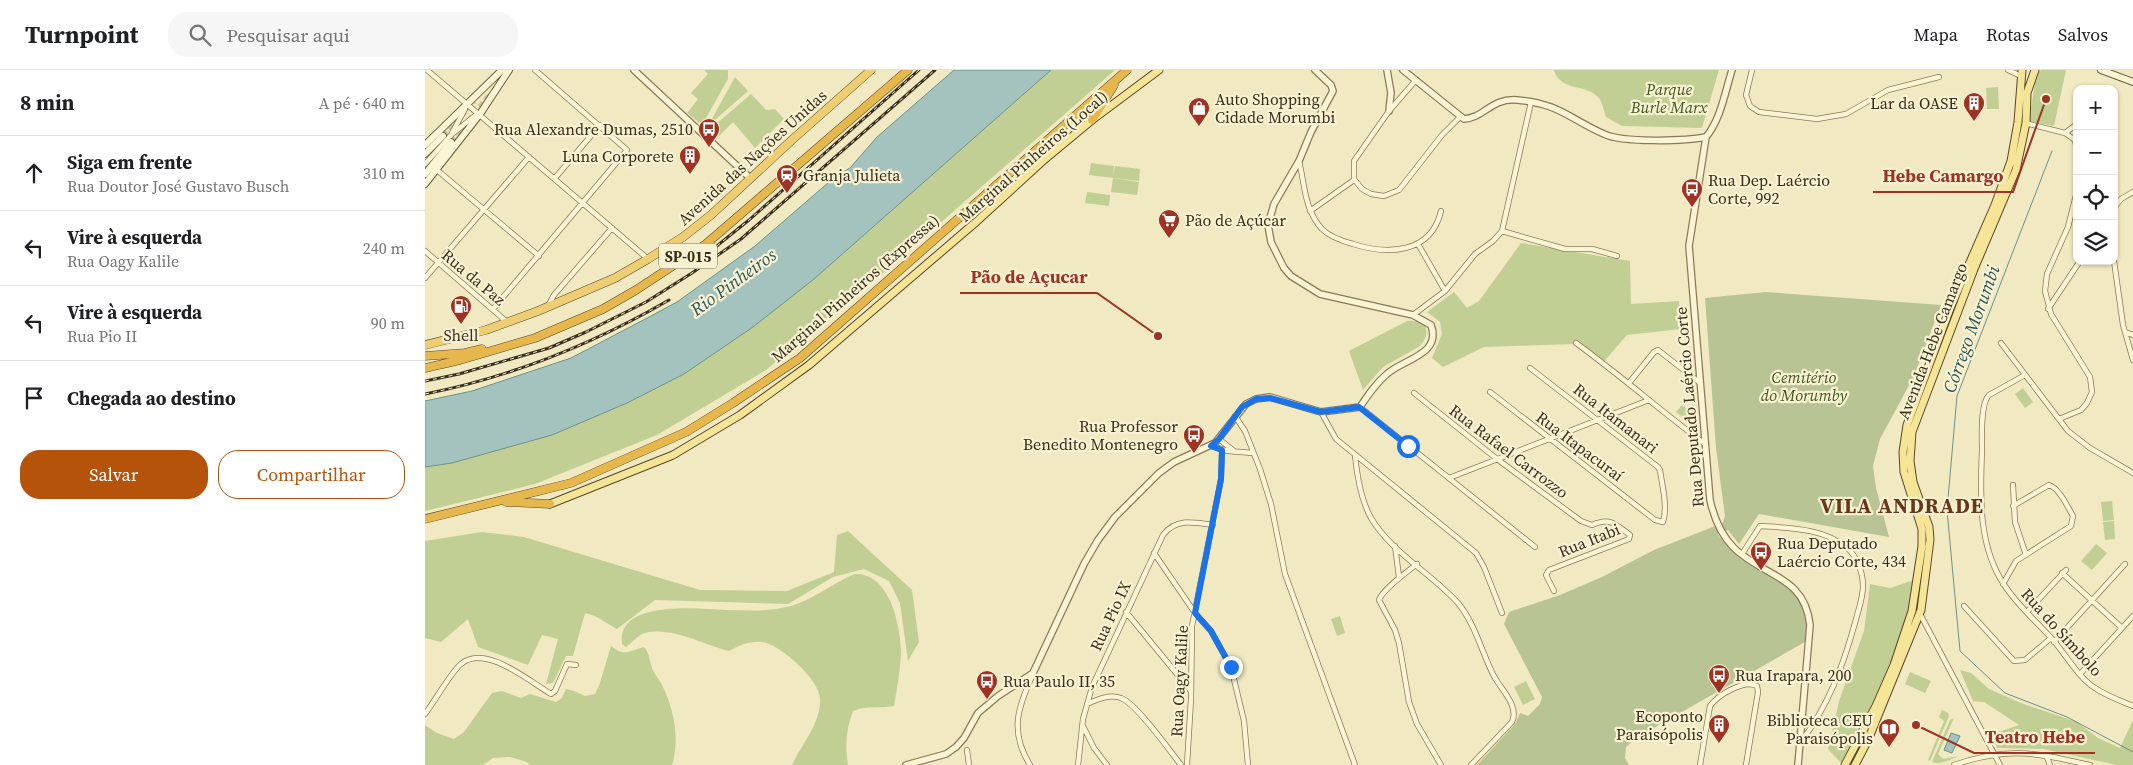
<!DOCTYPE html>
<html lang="pt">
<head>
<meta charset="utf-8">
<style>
  body { margin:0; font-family:"Source Serif 4",serif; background:#f6f6f6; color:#202124 }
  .controls { position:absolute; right:15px; top:15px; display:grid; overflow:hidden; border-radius:10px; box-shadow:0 1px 4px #0004 }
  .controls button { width:45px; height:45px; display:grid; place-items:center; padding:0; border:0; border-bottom:1px solid #e0e0e0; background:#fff; color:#202124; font:25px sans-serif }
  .stop { position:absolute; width:15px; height:15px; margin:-11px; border:4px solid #1a73e8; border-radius:50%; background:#fff }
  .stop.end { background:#1a73e8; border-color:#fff; box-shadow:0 1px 5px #0008 }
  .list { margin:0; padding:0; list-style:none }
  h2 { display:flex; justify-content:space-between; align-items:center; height:65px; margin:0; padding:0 20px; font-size:21px }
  h2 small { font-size:16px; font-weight:400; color:#757577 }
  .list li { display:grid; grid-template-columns:32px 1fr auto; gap:15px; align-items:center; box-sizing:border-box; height:75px; padding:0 20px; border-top:1px solid #e0e0e0 }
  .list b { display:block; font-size:19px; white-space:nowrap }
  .list p { margin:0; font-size:16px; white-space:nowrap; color:#757577 }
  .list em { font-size:16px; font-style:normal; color:#757577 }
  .actions { display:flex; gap:10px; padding:15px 20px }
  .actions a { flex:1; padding:11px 0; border:1px solid #b45309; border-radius:20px; text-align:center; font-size:18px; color:#b45309 }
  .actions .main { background:#b45309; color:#fff }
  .icon { flex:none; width:28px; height:28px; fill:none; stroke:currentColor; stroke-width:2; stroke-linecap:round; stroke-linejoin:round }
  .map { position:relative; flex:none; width:1708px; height:695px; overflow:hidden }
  header { display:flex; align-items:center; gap:30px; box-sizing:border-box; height:70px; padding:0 25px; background:#fff; border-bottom:1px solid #e0e0e0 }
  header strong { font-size:24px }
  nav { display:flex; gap:28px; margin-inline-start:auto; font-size:18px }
  .search { width:350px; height:45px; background:#f6f6f6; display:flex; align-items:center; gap:12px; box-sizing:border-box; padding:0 18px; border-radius:20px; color:#757577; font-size:19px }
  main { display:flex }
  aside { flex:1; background:#fff }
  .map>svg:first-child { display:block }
  .green { fill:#c1cf95 }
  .cemetery { fill:#b8c494 }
  .water { fill:#a4c3be; stroke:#6a928d }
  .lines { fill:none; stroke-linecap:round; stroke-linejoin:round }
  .stream { stroke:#6a928d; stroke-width:1 }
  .secondary-tunnel { stroke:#ccc4a0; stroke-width:6; stroke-dasharray:6 3; stroke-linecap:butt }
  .minor-casing { stroke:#8b7a58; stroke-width:6 }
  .tertiary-casing { stroke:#8b7a58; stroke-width:8 }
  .secondary-casing { stroke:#6d5b3b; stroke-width:8 }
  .primary-casing { stroke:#59472c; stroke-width:9 }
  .trunk-casing { stroke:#59472c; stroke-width:9 }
  .motorway-casing { stroke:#59472c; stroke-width:9 }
  .minor { stroke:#fbf5d5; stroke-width:4.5 }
  .tertiary { stroke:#fbf5d5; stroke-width:5.5 }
  .secondary { stroke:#fbf5d5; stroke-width:6 }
  .primary { stroke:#f6e597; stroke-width:7 }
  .trunk { stroke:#eece72; stroke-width:8 }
  .motorway { stroke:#e5b74d; stroke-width:8 }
  .rail-casing { stroke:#3a2f1d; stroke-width:3 }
  .rail { stroke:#f8f2d2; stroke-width:1; stroke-dasharray:4; stroke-linecap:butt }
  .route { stroke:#1a73e8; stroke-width:6 }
  .labels { text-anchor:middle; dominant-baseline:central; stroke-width:4.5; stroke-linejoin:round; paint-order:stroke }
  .shield { fill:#f8f2d2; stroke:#736a53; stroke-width:1 }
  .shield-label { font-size:15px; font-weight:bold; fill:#3a2f1d }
  .park-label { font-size:16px; font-style:italic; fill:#435822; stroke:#f8f2d2 }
  .poi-label { font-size:16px; fill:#3a2f1d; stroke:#f8f2d2; text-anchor:start }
  .street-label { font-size:16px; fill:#3a2f1d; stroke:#f8f2d2 }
  .water-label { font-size:18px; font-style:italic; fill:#2b585b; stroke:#f8f2d2 }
  .district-label { font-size:21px; font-weight:bold; letter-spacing:1px; fill:#6a3519; stroke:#f8f2d2 }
  .leader { fill:none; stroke:#9e3324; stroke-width:2 }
  .callout-dot { fill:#9e3324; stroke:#f8f2d2; stroke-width:2 }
  .callout-label { font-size:18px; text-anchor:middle; font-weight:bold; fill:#9e3324; stroke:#f8f2d2; stroke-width:4.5; stroke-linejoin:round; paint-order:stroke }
</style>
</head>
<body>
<header>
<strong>Turnpoint</strong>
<div class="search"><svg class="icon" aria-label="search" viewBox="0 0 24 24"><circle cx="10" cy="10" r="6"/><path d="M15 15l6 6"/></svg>Pesquisar aqui</div>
<nav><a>Mapa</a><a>Rotas</a><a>Salvos</a></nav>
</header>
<main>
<aside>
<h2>8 min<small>A pé · 640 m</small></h2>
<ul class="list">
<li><svg class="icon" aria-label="ahead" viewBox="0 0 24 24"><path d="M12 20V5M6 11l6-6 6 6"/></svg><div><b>Siga em frente</b><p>Rua Doutor José Gustavo Busch</p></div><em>310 m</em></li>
<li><svg class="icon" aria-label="left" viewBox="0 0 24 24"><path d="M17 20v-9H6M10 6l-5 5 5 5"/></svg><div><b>Vire à esquerda</b><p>Rua Oagy Kalile</p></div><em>240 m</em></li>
<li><svg class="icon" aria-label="left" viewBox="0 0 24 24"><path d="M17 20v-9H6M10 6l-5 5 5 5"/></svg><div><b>Vire à esquerda</b><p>Rua Pio II</p></div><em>90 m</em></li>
<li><svg class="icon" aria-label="arrive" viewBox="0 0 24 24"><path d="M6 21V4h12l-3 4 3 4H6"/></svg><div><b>Chegada ao destino</b></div></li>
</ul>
<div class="actions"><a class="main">Salvar</a><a>Compartilhar</a></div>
</aside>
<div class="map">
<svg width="1708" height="695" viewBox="0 0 1708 695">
  <rect width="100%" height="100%" fill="#f1e9c1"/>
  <!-- green -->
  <path class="green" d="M279,0h24v9l-26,46 -15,-12 11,-14 -7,-6 17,-19z
    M626,0h64l-248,217 -101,83 -109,65 -122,49 -110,27v-44l27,-4 100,-28 75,-32 57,-29 69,-47 61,-48z
    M1129,0h165l-17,58 -80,-2 -16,-9c-2,-6 -4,-15 -7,-19 -13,-15 -39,-6 -45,-28z
    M1616,0h25l-12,56 -25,-5 7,-45z
    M310,7l13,14 -40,35z
    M1573,17l1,22h-12l-1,-21z
    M326,24l15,16 9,-1 9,10 -29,29 -22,-26 -17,17 -8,-8z
    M1595,63l-5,32 -52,121 -54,143 -2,19 1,27 18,51 -1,17 -9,64 -42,97 -32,60 -14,-15 11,-48 25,-70 6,-47 20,4 24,-8 10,-40 -17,-67 -2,-15 3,-28 45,-120 55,-129z
    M666,93l23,3 -1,10 2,-10 25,3 -1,12 -50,-6z
    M688,108l26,4 -2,13 -26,-3z
    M662,122l23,3 -1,11 -24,-3z
    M1096,173l109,18 1,43 48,-3 2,28 -54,6 -26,30 -26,-21 -91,3 -41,20 -11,-9 10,-24 -2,-12 -13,-10 27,-20 13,16 12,-7z
    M982,251c19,-2 26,10 13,25l-37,21 -20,23 -14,-39z
    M1598,318l10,14 -8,6 -10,-14z
    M1257,335l14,11 -6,7 -14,-11z
    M1687,431l2,19 -11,1 -2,-19z
    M1689,451l1,18 -10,1 -2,-18z
    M423,461l64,59 7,52 -11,19 -8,-58 -11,-22 -25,-12 -31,8 -45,27 -133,-4 -38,29 -22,-13 -10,-3 -12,43h-7l-13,27 -7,1 12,-45 -16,-4 -14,30 -50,-18 -10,-28 -27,23 -16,-4v-97l57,-9 42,5 176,53 87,1 47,-19 3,-37z
    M1671,474l11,9 -15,17 -11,-9z
    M430,504c34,-1 45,49 46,75 0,19 -4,39 -7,57 -16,3 -26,-1 -41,5 -7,18 -8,35 -5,54h-56c10,-21 29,-42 28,-66 0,-19 -40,-55 -58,-57 -13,-1 -22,3 -33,9 -25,-6 -58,-25 -84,-18 -7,2 -13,10 -19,14l-4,-3c-6,-45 79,-35 103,-34 20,0 42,2 61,-3 25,-5 46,-24 69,-33z
    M915,546l5,17 -8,3 -6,-17z
    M186,576c14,11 18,5 33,1 6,7 5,13 8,21 2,6 7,11 10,17 12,24 18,54 10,80h-142l-3,-3 -17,-5 -17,1 -10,7h-58v-40l12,8 17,6 10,-7 28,-39 10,-2 19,7 9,-4 26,8 6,-4 4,-9 8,2 11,5 10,-2 5,-11z
    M1535,600l11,3 18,16 32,14 56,19 21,16 22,10 13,-28v45h-16l-74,-16 -46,-1 -5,-14 27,-9 -35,-23 -11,-1z
    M1485,602l21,9 -6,12 -20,-9z
    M1101,611l9,18 -12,6 -9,-18z
    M1517,640l6,3 1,3 -19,45 -2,-1 16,-39 -5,-4z
    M1529,648l-16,36 5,5 16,-3c-10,4 -18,9 -27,6l18,-42z"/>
  <!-- cemetery -->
  <path class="cemetery" d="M1341,222l175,13 -27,71 -34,63 -7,27 3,22 13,49 -130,-23 -20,30 -11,-14 -10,4c19,33 79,45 87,77 3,10 1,20 0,31l-169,96 -10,9 -1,11 4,7h-152l38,-41 5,-11 8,3 12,-12 2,-7 -38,-73 5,-12 51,-17 42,-18 52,-27 69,-27 2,-7 -9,-68 -11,-150z"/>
  <!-- water -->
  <path class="water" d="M529,0h97l-237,209 -61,48 -69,47 -57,29 -75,32 -100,28 -27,4v-66l47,-10 99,-33 78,-41 28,-15 78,-56 81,-70 14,-8 27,-31z
    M1526,663l9,3 -8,17 -8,-3z"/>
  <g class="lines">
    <!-- stream -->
    <path class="stream" d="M1627,81l-95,245 -10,114 13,141 45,42 62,24 66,35"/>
    <!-- secondary-tunnel -->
    <path class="secondary-tunnel" d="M18,66l31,-35
      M26,72l39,-47"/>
    <!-- minor casing -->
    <g class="minor-casing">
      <path id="minor" d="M2,0l221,189
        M1327,0l-6,25 4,11 9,6 58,7 29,-5 42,-24 51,-13
        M1583,0l13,6
        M991,10l-27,31 -35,50v18l8,10 9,5 13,2 15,-6 43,-55 18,-18
        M1600,53l40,10 12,-9
        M27,63l13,-24
        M1640,63l10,7 2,11
        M874,91c6,24 5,48 23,68 8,8 20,12 31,15 35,11 78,10 88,-33
        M0,94l27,-30 24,-19
        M12,100l102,86
        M130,108l45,-53
        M1689,138l7,-9 12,-7
        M885,141l44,-31
        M1077,161l63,18h27l25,7
        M993,174l27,47
        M0,181l82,71
        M1689,191l9,64 10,35
        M0,208l104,-121
        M123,236l6,-11 58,-67
        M68,239l134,-159 -92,-80
        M1623,239l32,-48
        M988,245l32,-24 30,-37 18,-13 9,-10 29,-129
        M1700,262l8,3
        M1151,273c44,32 85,68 129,101
        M1576,273l67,88 22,17 43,25
        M1600,305l-36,20c-9,9 -7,42 -7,55 -2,46 -4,97 23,136 13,20 32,36 48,54 13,15 25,37 42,48 12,8 26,13 38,18
        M1204,313l25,-31 4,-2 41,32
        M1065,322l165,128 8,2c5,-15 -1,-37 -3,-52l-2,-3 -128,-99
        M989,323l83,66 84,62 11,4c19,-8 23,-1 38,10l-1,4 -80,31 -3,5 8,16
        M935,337l175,140
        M896,342l15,27 140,114 8,14 18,46
        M810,346l10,15 15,38 11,35 14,70 70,191
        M1634,349l22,-9 6,-7 5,-11 -2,-15 -39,-63 -6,-23 2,-17 21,-47 9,-36
        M794,369l15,12
        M786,376l17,5 25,2
        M930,385c2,21 6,45 16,63 21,35 60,55 87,85 18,22 24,51 37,75 8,13 24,29 17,44l-41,43
        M1024,408l200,-78
        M1588,415l2,37 11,33
        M970,476l4,31
        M729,483l41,60 16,18 20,36 13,54 4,44
        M1317,484l18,-28c29,2 64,2 87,22 10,8 16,25 16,38 0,12 -5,25 -8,37 -12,43 -27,84 -55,120
        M992,494c-10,8 -34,25 -38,36l16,30 4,13 10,59 8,22 24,41
        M1637,503l60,55
        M1578,514l13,-23 55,-35 2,-10c-6,-10 -13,-27 -24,-31l-36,21
        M1539,536l50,55 11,-1 26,-22
        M701,542l65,79
        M1494,542l81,153
        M1602,542l39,-42
        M1629,572l71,-78
        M1656,603l52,-57
        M662,634c11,-5 23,-10 34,-6 15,5 49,53 60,67
        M0,644c10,-13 26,-42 36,-50 24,-21 69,18 90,30l4,-3 12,-27 9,1
        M658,656l11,22 13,17
        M542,680l2,15
        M1621,685l4,10
        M605,695c-21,-34 -12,-58 3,-91
        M653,695l5,-46 9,-32 71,-152c13,-17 32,-13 50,-10
        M762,695l4,-66 1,-73 29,-147 1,-29
        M1275,695l10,-59c8,-11 34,-27 47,-20l1,6 -12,73
        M1529,695c55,-19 81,-12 136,0"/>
    </g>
    <!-- tertiary casing -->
    <g class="tertiary-casing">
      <path id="tertiary" d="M209,0l116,108
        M962,0l4,23 -2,18
        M978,0l61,49c20,-1 27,-21 53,-19 41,3 53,19 87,34 18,9 82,7 102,3
        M1307,0c-7,22 -11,49 -26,67l-17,109 21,254c4,18 11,35 24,48 30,29 71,28 76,77l-12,140
        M481,695l40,-11 10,-7 8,-9 14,-25 20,-17 35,-23 51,-109 14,-24 17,-23 44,-44 15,-11 41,-19 31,-39 10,-5 14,-2 51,15 39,-5c8,-12 16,-24 27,-33 16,-15 55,-19 44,-49l-18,-10 -93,-21 -29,-18 -7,-8 -13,-26 -3,-17 6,-21 25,-43 12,-29 22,-41 -2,-6 -16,-15"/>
    </g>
    <!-- secondary casing -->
    <g class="secondary-casing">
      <path id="secondary" d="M1676,0l32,12
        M0,75l77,-75
        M0,84l18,-18
        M0,104l26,-32
        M0,114l55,-70 29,-44"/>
    </g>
    <!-- primary casing -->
    <g class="primary-casing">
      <path id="primary" d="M125,434l123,-49 67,-40 69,-50 167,-143 69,-63 47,-39 67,-50
        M1420,695l31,-59 18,-41 18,-54 10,-65v-17l-18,-57 -1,-20 4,-27 43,-117 45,-103 16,-44 7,-39 4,-52
        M1430,695l13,-25 53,-130 9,-70 -1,-13 -16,-45 -3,-21 2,-29 62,-163 42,-99 10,-47 1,-30 8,-23"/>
    </g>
    <!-- trunk casing -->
    <g class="trunk-casing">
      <path id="trunk" d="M0,275l61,-15 52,-19 77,-33 33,-19 35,-22 28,-22 82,-76 78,-69"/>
    </g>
    <!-- motorway casing -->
    <g class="motorway-casing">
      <path id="motorway" d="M667,50l22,-35
        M0,286l40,-3 17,-4
        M0,298l35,-8 75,-22 68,-29 33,-19 70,-46 202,-174
        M81,432l44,2
        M0,449l146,-36 115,-51 47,-29 67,-45 327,-288"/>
    </g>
    <!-- minor -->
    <use href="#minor" class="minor"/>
    <!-- tertiary -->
    <use href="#tertiary" class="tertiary"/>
    <!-- secondary -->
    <use href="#secondary" class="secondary"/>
    <!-- primary -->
    <use href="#primary" class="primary"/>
    <!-- trunk -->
    <use href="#trunk" class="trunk"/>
    <!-- motorway -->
    <use href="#motorway" class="motorway"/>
    <!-- rail casing -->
    <g class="rail-casing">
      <path id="rail" d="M267,196l57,-46 170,-150
        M0,311l34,-7 90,-26 37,-16 60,-30 46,-29 49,-34 194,-169
        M0,324c86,-17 168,-50 244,-94"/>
    </g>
    <!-- rail -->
    <use href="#rail" class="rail"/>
  </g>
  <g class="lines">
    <!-- route -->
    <path class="route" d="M806,597l-20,-36 -16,-18 26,-134 1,-29 -11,-4 8,-7 23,-32 14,-8 14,-1 51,14 38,-5 49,39"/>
  </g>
  <!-- icons -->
  <defs>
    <g id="building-pin" transform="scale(1.125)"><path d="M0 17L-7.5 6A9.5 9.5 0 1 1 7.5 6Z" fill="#9e3324" stroke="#f8f2d2"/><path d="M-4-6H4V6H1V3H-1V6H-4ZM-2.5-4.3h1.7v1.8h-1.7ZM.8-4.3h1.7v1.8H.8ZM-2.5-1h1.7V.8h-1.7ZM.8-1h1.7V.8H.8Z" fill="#fff"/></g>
    <g id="shop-pin" transform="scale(1.125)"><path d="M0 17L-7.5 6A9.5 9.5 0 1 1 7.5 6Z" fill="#9e3324" stroke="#f8f2d2"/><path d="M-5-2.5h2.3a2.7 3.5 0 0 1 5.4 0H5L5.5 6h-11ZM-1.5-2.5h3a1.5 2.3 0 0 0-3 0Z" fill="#fff"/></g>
    <g id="bus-pin" transform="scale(1.125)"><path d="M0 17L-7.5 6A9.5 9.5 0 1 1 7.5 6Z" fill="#9e3324" stroke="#f8f2d2"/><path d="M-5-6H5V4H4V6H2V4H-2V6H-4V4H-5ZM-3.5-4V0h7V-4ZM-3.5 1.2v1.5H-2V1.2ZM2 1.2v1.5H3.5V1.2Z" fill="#fff"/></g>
    <g id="station-pin" transform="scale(1.125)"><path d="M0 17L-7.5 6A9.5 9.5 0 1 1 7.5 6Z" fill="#9e3324" stroke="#f8f2d2"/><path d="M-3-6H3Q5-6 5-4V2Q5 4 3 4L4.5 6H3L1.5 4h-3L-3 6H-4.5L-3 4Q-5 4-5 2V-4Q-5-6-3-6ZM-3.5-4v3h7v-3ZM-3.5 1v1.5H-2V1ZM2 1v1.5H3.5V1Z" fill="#fff"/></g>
    <g id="supermarket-pin" transform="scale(1.125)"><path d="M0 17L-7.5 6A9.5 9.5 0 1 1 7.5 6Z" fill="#9e3324" stroke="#f8f2d2"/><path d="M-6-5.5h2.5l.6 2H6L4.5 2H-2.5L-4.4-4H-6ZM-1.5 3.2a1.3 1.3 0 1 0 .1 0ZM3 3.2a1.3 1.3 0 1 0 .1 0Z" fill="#fff"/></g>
    <g id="fuel-pin" transform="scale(1.125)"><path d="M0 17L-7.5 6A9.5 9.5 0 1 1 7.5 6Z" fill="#9e3324" stroke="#f8f2d2"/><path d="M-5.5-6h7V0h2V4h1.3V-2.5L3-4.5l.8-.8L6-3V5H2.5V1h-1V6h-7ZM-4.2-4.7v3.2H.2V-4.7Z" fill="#fff"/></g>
    <g id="library-pin" transform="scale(1.125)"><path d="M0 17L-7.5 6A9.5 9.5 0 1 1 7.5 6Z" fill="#9e3324" stroke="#f8f2d2"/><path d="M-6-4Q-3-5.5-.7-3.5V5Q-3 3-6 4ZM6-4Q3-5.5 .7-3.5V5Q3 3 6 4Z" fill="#fff"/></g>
  </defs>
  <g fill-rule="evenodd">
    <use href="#building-pin" x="1549" y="33"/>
    <use href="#shop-pin" x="774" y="38"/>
    <use href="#bus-pin" x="284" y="59"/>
    <use href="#building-pin" x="265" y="86"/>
    <use href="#station-pin" x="362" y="105"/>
    <use href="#bus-pin" x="1267" y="119"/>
    <use href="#supermarket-pin" x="744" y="150"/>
    <use href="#fuel-pin" x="36" y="236"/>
    <use href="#bus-pin" x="769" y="365"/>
    <use href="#bus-pin" x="1336" y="482"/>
    <use href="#bus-pin" x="1294" y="605"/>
    <use href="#bus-pin" x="562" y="611"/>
    <use href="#building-pin" x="1294" y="655"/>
    <use href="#library-pin" x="1464" y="659"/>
  </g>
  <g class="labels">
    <!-- shield labels -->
    <rect class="shield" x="234" y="173.5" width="58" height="25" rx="4"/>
    <g class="shield-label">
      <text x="263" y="186">SP-015</text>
    </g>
    <!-- park labels -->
    <g class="park-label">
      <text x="1244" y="19">Parque<tspan x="1244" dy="18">Burle Marx</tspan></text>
      <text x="1379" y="307">Cemitério<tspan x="1379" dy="18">do Morumby</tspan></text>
    </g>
    <!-- poi labels -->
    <g class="poi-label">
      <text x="790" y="29">Auto Shopping<tspan x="790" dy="18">Cidade Morumbi</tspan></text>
      <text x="1533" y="33" text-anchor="end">Lar da OASE</text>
      <text x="268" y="59" text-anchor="end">Rua Alexandre Dumas, 2510</text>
      <text x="249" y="86" text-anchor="end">Luna Corporete</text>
      <text x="378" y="105">Granja Julieta</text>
      <text x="1283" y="110">Rua Dep. Laércio<tspan x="1283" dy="18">Corte, 992</tspan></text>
      <text x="760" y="150">Pão de Açúcar</text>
      <text x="36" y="265" text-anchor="middle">Shell</text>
      <text x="753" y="356" text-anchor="end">Rua Professor<tspan x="753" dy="18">Benedito Montenegro</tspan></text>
      <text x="1352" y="473">Rua Deputado<tspan x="1352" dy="18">Laércio Corte, 434</tspan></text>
      <text x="1310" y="605">Rua Irapara, 200</text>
      <text x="578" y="611">Rua Paulo II, 35</text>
      <text x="1278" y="646" text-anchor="end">Ecoponto<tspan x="1278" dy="18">Paraisópolis</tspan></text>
      <text x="1448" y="650" text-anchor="end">Biblioteca CEU<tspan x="1448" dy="18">Paraisópolis</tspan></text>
    </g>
    <!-- street labels -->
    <g class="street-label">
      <text transform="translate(608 86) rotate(-41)">Marginal Pinheiros (Local)</text>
      <text transform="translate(327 87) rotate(-42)">Avenida das Nações Unidas</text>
      <text transform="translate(49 207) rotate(40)">Rua da Paz</text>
      <text transform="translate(430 218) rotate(-41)">Marginal Pinheiros (Expressa)</text>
      <text transform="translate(1507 271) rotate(-69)">Avenida Hebe Camargo</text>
      <text transform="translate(1264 337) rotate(-95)">Rua Deputado Laércio Corte</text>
      <text transform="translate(1191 348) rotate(38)">Rua Itamanari</text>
      <text transform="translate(1155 376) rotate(37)">Rua Itapacuraí</text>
      <text transform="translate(1084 381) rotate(37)">Rua Rafael Carrozzo</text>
      <text transform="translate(1164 470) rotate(-22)">Rua Itabi</text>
      <text transform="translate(685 546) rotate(-65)">Rua Pio IX</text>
      <text transform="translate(1637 562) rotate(48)">Rua do Símbolo</text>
      <text transform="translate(754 611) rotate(-87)">Rua Oagy Kalile</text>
    </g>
    <!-- water labels -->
    <g class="water-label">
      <text transform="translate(308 212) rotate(-36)">Rio Pinheiros</text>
      <text transform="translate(1546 259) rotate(-70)">Córrego Morumbi</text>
    </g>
    <!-- district labels -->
    <g class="district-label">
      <text x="1477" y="435">VILA ANDRADE</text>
    </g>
  </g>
  <!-- callouts -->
  <path class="leader" d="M1621 29L1588 122H1448M733 266L672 223H535M1491 655L1549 683H1670"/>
  <g class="callout-dot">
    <circle cx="1621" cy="29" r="5"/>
    <circle cx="733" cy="266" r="5"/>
    <circle cx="1491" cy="655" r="5"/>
  </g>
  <g class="callout-label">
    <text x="1518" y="112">Hebe Camargo</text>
    <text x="604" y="213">Pão de Açucar</text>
    <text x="1610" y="673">Teatro Hebe</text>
  </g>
</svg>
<div class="controls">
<button>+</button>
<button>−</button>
<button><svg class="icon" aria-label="locate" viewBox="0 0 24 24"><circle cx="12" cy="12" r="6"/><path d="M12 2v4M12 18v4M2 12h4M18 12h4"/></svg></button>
<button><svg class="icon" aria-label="layers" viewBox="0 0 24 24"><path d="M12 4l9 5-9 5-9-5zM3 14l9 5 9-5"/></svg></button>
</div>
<div class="stop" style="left:983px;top:376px"></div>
<div class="stop end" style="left:806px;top:597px"></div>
</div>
</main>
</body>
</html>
